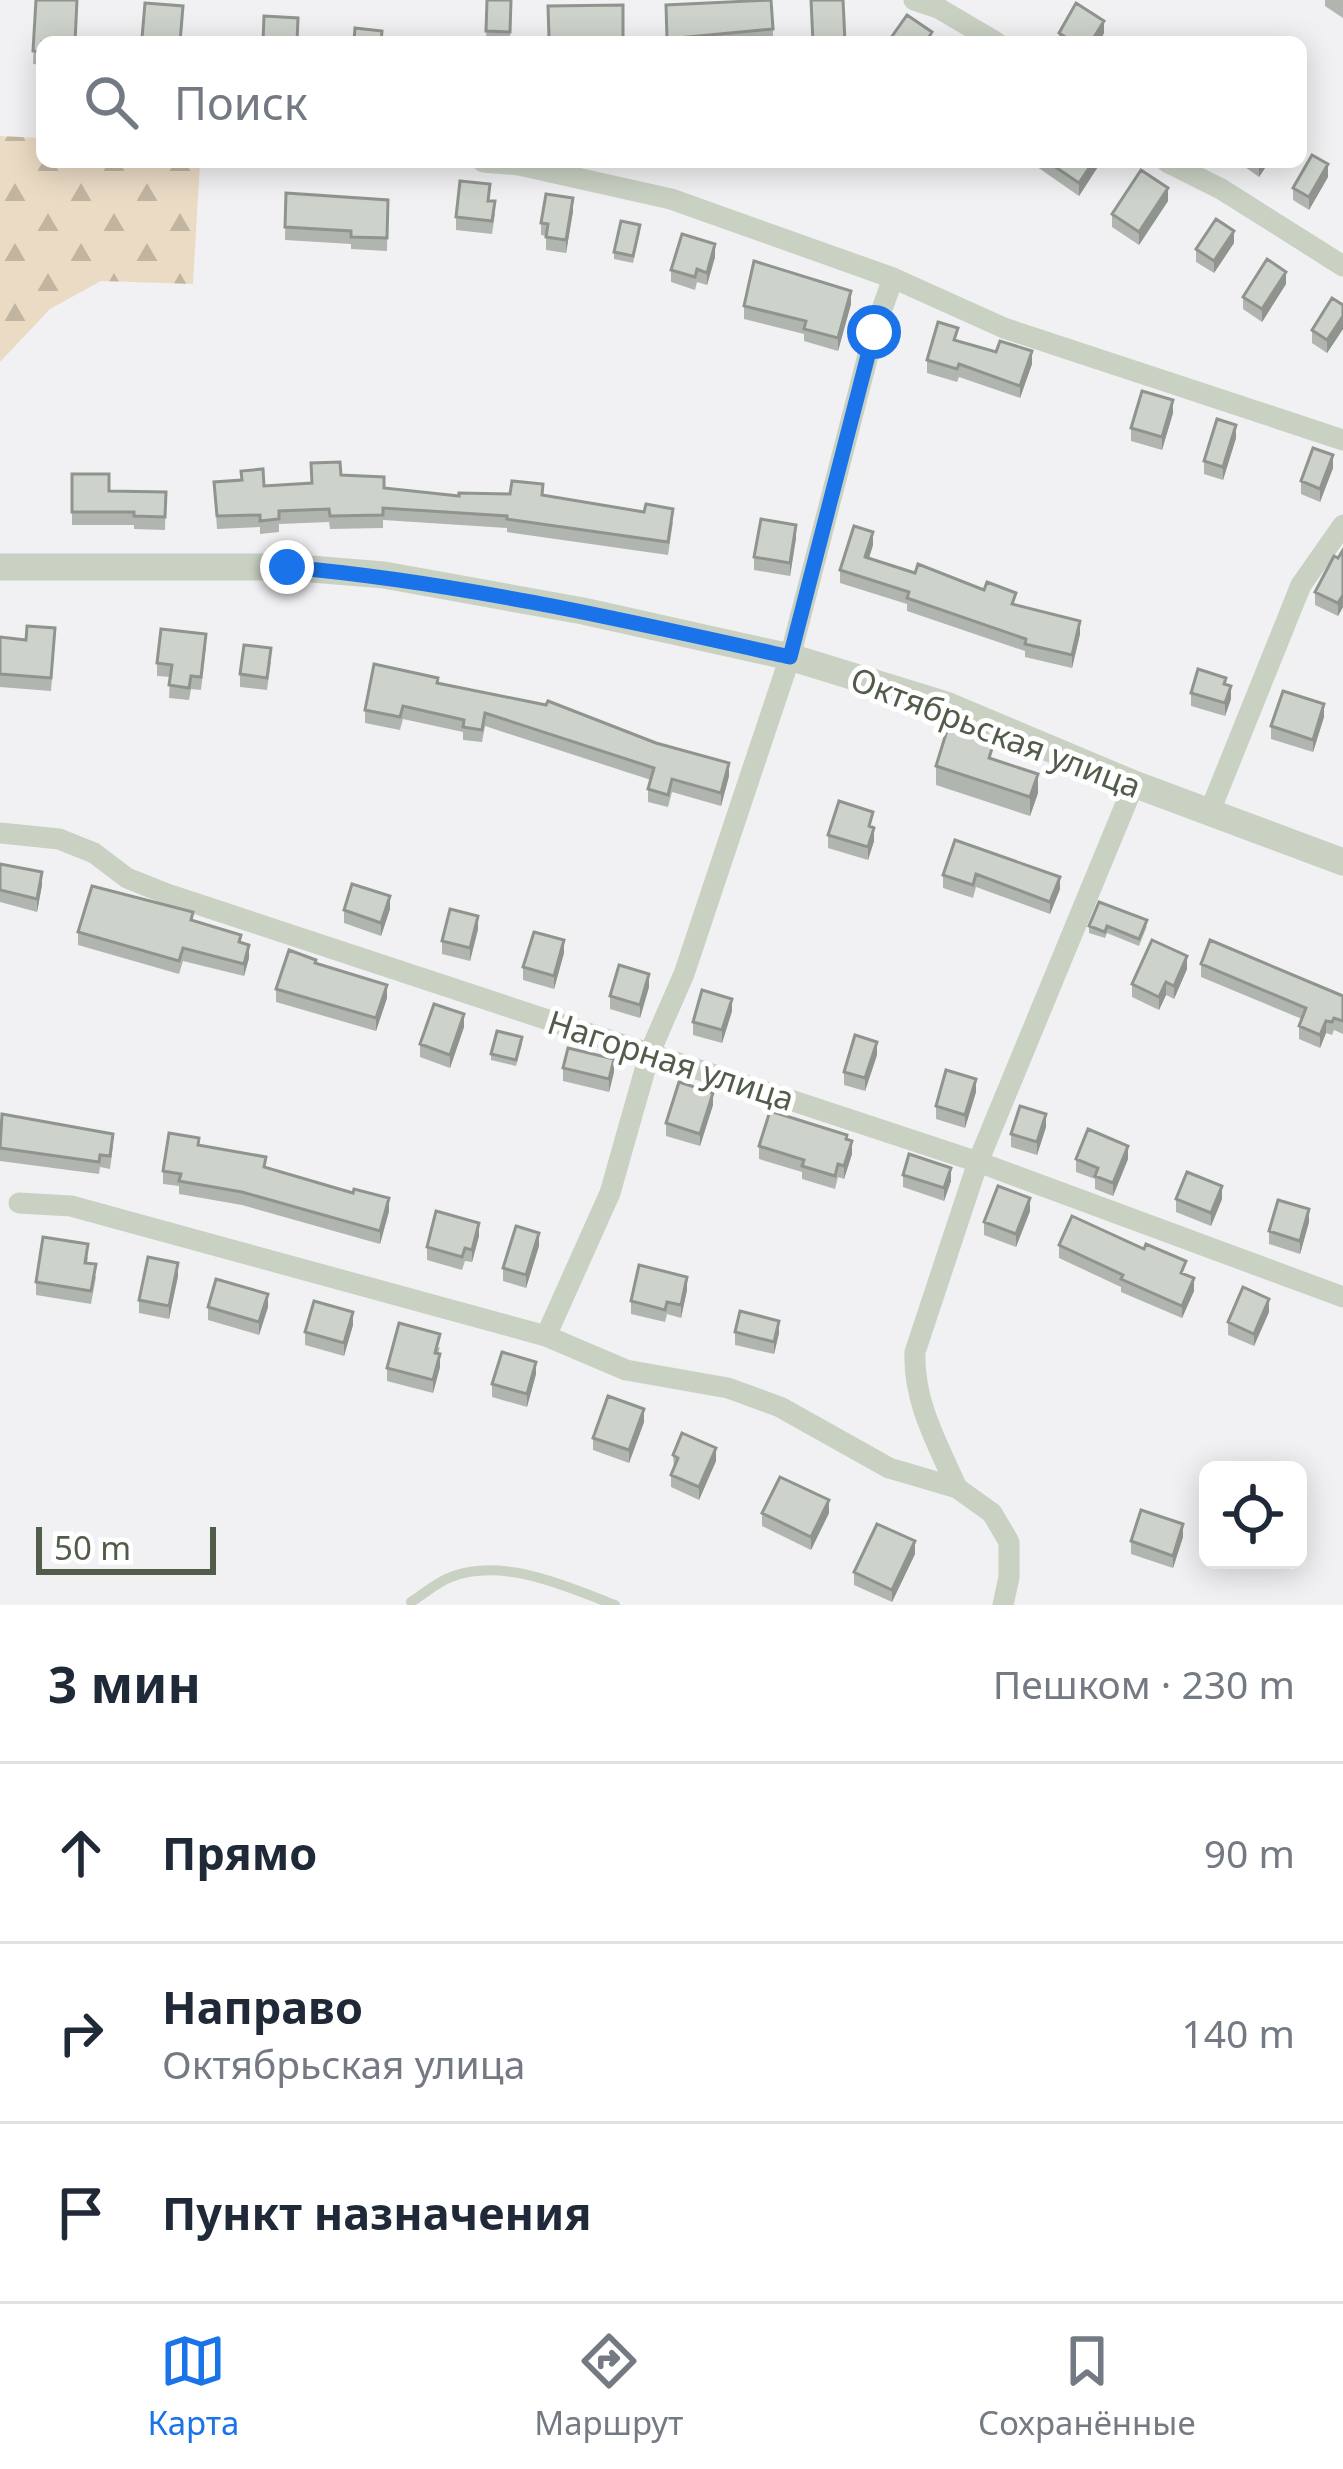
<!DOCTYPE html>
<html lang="ru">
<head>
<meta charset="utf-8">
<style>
  body { margin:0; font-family:"Noto Sans",sans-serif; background:#f2f2f3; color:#1f2937 }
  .controls { position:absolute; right:36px; bottom:36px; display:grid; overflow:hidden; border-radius:18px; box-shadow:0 6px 30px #0003 }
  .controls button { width:108px; height:108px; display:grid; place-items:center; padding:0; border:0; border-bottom:3px solid #e0e1e3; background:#fff; color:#1f2937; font:60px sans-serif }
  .scale { position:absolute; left:36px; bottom:30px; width:180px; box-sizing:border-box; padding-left:12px; border:6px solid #515c4b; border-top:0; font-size:33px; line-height:42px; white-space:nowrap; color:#515c4b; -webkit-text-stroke:9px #fff; paint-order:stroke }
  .stop { position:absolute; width:36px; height:36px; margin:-27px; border:9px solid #1a73e8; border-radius:50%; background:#fff }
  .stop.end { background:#1a73e8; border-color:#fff; box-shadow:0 3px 12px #0008 }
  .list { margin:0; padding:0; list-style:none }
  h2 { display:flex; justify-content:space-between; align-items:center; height:156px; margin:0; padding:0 48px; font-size:51px }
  h2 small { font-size:39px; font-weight:400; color:#747a83 }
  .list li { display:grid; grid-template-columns:78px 1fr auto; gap:36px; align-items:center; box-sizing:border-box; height:180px; padding:0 48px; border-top:3px solid #e0e1e3 }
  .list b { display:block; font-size:45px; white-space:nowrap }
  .list p { margin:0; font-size:39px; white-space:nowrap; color:#747a83 }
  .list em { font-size:39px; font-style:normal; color:#747a83 }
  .icon { flex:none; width:66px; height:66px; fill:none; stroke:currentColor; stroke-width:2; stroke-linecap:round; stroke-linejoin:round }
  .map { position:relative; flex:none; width:1343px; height:1605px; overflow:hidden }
  .search { position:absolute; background:#fff; box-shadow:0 6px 30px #0003; left:36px; right:36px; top:36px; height:132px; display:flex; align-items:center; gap:30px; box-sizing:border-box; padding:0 42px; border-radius:18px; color:#747a83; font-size:45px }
  .sheet { height:696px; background:#fff }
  nav { display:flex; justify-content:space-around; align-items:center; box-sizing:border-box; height:168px; border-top:3px solid #e0e1e3; background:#fff; font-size:33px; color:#747a83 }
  nav a { display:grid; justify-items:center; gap:6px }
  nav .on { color:#1a73e8 }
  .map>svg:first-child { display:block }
  .forest { fill:url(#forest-firs) }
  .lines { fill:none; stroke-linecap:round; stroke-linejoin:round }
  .service { stroke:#c9d1c3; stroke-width:10 }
  .minor { stroke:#c9d1c3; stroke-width:21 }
  .tertiary { stroke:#c9d1c3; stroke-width:27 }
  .wall { fill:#b0b5af }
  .shaded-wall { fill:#90948e }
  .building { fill:#cdd3cb; stroke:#90948e; stroke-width:3 }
  .route { stroke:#1a73e8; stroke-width:15 }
  .labels { text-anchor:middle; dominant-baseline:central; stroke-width:10; stroke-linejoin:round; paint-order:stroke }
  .street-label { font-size:33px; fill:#515c4b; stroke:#fff }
</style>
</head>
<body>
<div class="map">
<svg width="1343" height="1605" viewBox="0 0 1343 1605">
  <defs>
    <pattern id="forest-firs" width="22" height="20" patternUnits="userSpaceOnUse" patternTransform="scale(3)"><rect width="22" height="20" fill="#ebdbc5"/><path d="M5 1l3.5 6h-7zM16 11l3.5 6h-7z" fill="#c1b5a2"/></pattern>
  </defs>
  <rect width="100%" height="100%" fill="#f1f1f3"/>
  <!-- forest -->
  <path class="forest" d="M0,136l42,2v24h158l-7,122 -92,-3 -51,28 -50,53z"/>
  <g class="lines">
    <!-- service -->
    <path class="service" d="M411,1602c13,-8 26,-20 40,-25 52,-20 115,9 164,28"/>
    <!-- minor -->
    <path class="minor" d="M914,0l24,8 58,34
      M483,162l36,3 152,34 222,79 111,50 339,112
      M1167,162l54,27 122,77
      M1210,811l91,-226 42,-60
      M0,833l59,6 35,14 33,25 40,16 811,268 365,135
      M19,1203l52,3 475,130 80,34 102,18 52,19 109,61 68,20 35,25 17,29v35l-6,28
      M546,1336l64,-143 40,-141 34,-78 106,-317 84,-325 19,-54
      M957,1488c-20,-45 -44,-87 -42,-136l63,-190 156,-378"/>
    <!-- tertiary -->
    <path class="tertiary" d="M0,567h287l97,8 199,36 207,46 156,48 188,79 209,78"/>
  </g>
  <!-- wall -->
  <path class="wall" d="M36,0l6,42v23l-9,-1z
    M487,0h24l-1,42h-24z
    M1325,0h18v18l-18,-12z
    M145,3l38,16 -2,23h-39z
    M623,5v37h-74l-1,-36z
    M666,5l107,24v13h-106z
    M1059,33h45l-5,9h-40z
    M1030,162h71l-22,34z
    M1238,162h31l-10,15z
    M1328,177l-19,33 -16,-10v-12z
    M286,193l102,7 -1,51 -36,-2v-5l-66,-4z
    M490,201l5,13 -3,20 -36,-4v-13z
    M1168,201l-29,44 -27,-18v-13z
    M573,211l-7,42 -20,-3v-14l-5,-1v-12z
    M640,232l-7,31 -19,-4v-7z
    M1234,243l-20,30 -18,-11v-13z
    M715,257l-8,28 -10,-3 -2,8 -24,-8v-12z
    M1286,284l-24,38 -19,-13v-12z
    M851,304l-13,47 -34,-10v-7l-60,-15v-13z
    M1343,305v24l-16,24 -15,-10v-13z
    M958,341l74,23 -12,34 -61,-21 -2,5 -30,-9v-13z
    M1173,413l-11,37 -31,-9v-13z
    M1236,438l-13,42 -19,-6v-13z
    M1333,468l-13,34 -19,-8v-13z
    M72,474l37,17 57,1 -1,38 -31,-1v-4h-62z
    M341,475l43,13 75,8h84l130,26 -5,33 -161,-23v-4l-124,-8v8l-53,1 -1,-7 -50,2v8l-19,2v-7l-43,2 -3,-47 50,4 48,-3z
    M796,538l-6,38 -36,-6v-13z
    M873,545l-4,13 147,47 64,29 -8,34 -47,-11v-6l-118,-40v-7l-67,-21v-13z
    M1343,550v57l-5,9 -23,-11v-13z
    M0,637l55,3 -4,51 -51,-4z
    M206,647l-5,43 -10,-1 -2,11 -20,-2 1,-21 -13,-1v-13z
    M271,661l-4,29 -27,-3v-13z
    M438,683l291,93 -8,30 -49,-14 -4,15 -20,-5v-13l3,-9 -166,-54 -3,16 -19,-2v-8l-60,-13 -3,11 -35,-7v-13z
    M1226,684l5,15 -6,17 -34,-10v-13z
    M1324,717l-11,35 -42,-13v-13z
    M995,760l43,33 -8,23 -94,-31v-19z
    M873,825l1,16 -6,19 -40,-12v-13z
    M955,840l105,49 -10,25 -74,-27 -3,11 -30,-10v-13z
    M0,864l42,21 -5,27 -37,-10z
    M390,909l-9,27 -37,-13v-13z
    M193,921l48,22 8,15 -5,18 -61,-15 -4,13 -101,-29v-13z
    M1089,926h58l-8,20 -32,-13 -2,5 -16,-5z
    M478,929l-8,32 -28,-7v-13z
    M564,953l-10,36 -31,-9v-13z
    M316,963l71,35 -11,33 -100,-29v-13z
    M1201,964l142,32v38l-9,-4 -2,5 -6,-2 -6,15 -21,-9v-13l3,-7 -101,-42z
    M1187,969l-13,30 -8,-4 -7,15 -27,-13v-13z
    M649,987l-9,31 -30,-9v-13z
    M732,1011l-10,32 -29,-8v-13z
    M464,1027l-14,41 -30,-11v-13z
    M522,1044l-6,22 -25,-6v-6z
    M877,1055l-12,36 -21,-6v-13z
    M563,1068l51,4 -5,20 -46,-11z
    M976,1092l-11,36 -29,-9v-13z
    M713,1105l-13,41 -34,-10v-13z
    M1046,1127l-9,28 -26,-8v-13z
    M0,1129l113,17 -3,23 -10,-2 -1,7 -99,-13z
    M847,1140l5,14 -8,25 -6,-2 -3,12 -33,-10v-7l-43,-13v-13z
    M199,1145l190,66 -9,33 -138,-39 -63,-11v-8l-16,-2v-13z
    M1076,1159h52l-15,37 -18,-7v-10l-19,-7z
    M903,1175l48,6 -7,20 -41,-14z
    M1176,1199h46l-11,27 -35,-14z
    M1030,1211l-14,36 -32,-12v-13z
    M1309,1222l-9,32 -31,-10v-13z
    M479,1236l-7,26 -7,-1 -3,9 -35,-10v-13z
    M1059,1245l127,30 8,16 -12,27 -61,-26v-5l-62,-29z
    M539,1246l-13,42 -23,-7v-13z
    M88,1257l-1,6 9,14 -5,27 -55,-9v-13z
    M178,1276l-9,43 -30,-6v-13z
    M687,1290l-6,28 -14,-4 -2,8 -34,-8v-13z
    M208,1307h60l-9,28 -51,-15z
    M1269,1312l-15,34 -26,-11v-13z
    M353,1325l-9,31 -39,-11v-13z
    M735,1332l44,1 -5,21 -39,-9z
    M440,1347l-2,7 2,13 -7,26 -46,-12v-13z
    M536,1374l-9,33 -35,-10v-13z
    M644,1422l-15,41 -36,-13v-12z
    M673,1455l43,6 -17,39 -28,-13v-12l3,-7z
    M762,1513h67l-18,37 -49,-24z
    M1183,1537l-10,31 -42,-14v-13z
    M915,1554l-23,48 -38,-17v-13z"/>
  <!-- shaded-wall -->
  <path class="shaded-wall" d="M1104,21v12l-5,9h-8z
    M1093,162h8l-22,34v-13z
    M1261,162h8l-10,15v-13z
    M1328,164v13l-19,33v-13z
    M1168,188v13l-29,44v-13z
    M573,198v13l-7,42v-13z
    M1234,231v12l-20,30v-12z
    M715,244v13l-8,28v-12z
    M1286,272v12l-24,38v-13z
    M851,291v13l-13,47v-13z
    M1343,316v13l-16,24v-13z
    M1032,351v13l-12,34v-12z
    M1173,400v13l-11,37v-13z
    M1236,425v13l-13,42v-13z
    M1333,455v13l-13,34v-13z
    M796,525v13l-6,38v-13z
    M873,532v13l-8,25v-13z
    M1343,595v12l-5,9v-13z
    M1080,621v13l-8,34v-13z
    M1231,686v13l-6,17v-13z
    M1324,704v13l-11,35v-12z
    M729,763v13l-8,30v-13z
    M1038,774v19l-8,23v-19z
    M874,828v13l-6,19v-13z
    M42,872v13l-5,27v-13z
    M1060,877v12l-10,25v-12z
    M390,896v13l-9,27v-13z
    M478,916v13l-8,32v-13z
    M564,940v13l-10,36v-13z
    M249,945v13l-5,18v-12z
    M1187,956v13l-13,30v-13z
    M649,974v13l-9,31v-13z
    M1166,982v13l-7,15v-13z
    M387,985v13l-11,33v-13z
    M732,999v12l-10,32v-13z
    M464,1014v13l-14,41v-13z
    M1326,1021v12l-6,15v-13z
    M877,1042v13l-12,36v-13z
    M614,1059v13l-5,20v-13z
    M976,1079v13l-11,36v-13z
    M713,1093v12l-13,41v-12z
    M1046,1114v13l-9,28v-13z
    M852,1141v13l-8,25v-13z
    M1128,1146v13l-15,37v-13z
    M951,1168v13l-7,20v-13z
    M1222,1186v13l-11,27v-13z
    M389,1198v13l-9,33v-13z
    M1030,1198v13l-14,36v-13z
    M1309,1209v13l-9,32v-13z
    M479,1223v13l-7,26v-12z
    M539,1233v13l-13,42v-13z
    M178,1263v13l-9,43v-13z
    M687,1277v13l-6,28v-13z
    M1194,1278v13l-12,27v-12z
    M268,1294v13l-9,28v-13z
    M1269,1299v13l-15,34v-12z
    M353,1312v13l-9,31v-13z
    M779,1321v12l-5,21v-12z
    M440,1354v13l-7,26v-13z
    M536,1362v12l-9,33v-13z
    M644,1409v13l-15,41v-13z
    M716,1448v13l-17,39v-13z
    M829,1500v13l-18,37v-13z
    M1183,1524v13l-10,31v-12z
    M915,1541v13l-23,48v-12z"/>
  <!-- building -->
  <path class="building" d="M36,0h41l-2,42h-33v10l-9,-1z
    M487,0h24l-1,32 -24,-1z
    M771,0l2,29 -106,10 -1,-34z
    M811,0h32l2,42h-32z
    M145,3l38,3 -3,36 -38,-4z
    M1076,3l28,18 -13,21h-18l-14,-9z
    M623,5v35l-74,-2 -1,-32z
    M907,15l25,17 -6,10h-38z
    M264,16l34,2 -1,24h-34z
    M355,28l27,3 -1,11h-27z
    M1312,155l16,9 -19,33 -16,-9z
    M1048,162h45l-14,21z
    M1141,170l27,18 -29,44 -27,-18z
    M460,181l30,3 -2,17h7l-3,20 -36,-4z
    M286,193l102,7 -1,38 -36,-1v-6l-66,-4z
    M546,194l27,4 -7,42 -20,-3 2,-13 -7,-1z
    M1216,219l18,12 -20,30 -18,-12z
    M621,221l19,4 -7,31 -19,-4z
    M682,234l33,10 -8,29 -10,-4 -2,8 -24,-7z
    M1267,259l19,13 -24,37 -19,-12z
    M754,261l97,30 -13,47 -34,-9 2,-8 -62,-15z
    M1332,298l11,7v11l-16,24 -15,-10z
    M938,322l20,6 -4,12 42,12 4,-11 32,10 -12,35 -61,-22 -2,5 -30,-9z
    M1142,391l31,9 -11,37 -31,-9z
    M1217,419l19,6 -13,42 -19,-6z
    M1313,448l20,7 -13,34 -19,-8z
    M340,462l1,13 43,2v11l75,8v-3l51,1 2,-13 31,3 -1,11 102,17 2,-8 27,5 -5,33 -161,-23v-3l-124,-8v7l-53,1 -1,-7 -50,2v8l-19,2v-6l-43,1 -3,-34 28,-2 -1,-9 22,-2 1,17 48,-3 -1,-20z
    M72,474h37v17l57,1 -1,25 -31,-1v-4h-62z
    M761,519l35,6 -6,38 -36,-6z
    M854,526l19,6 -8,25 50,16 3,-9 66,26 3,-8 29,11 -4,11 68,17 -8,34 -47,-11 1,-5 -119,-41 2,-6 -69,-22z
    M1343,550v45l-5,8 -23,-11 19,-36 4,2z
    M27,626l28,2 -4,50 -51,-4v-37l26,3z
    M161,629l45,5 -5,43 -10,-1 -2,12 -20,-3 3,-20 -15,-2z
    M244,645l27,3 -4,30 -27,-4z
    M374,664l64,14 -1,5 109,22 2,-4 108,42 73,20 -8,30 -49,-14 -4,16 -20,-6 6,-21 -169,-55 -3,17 -19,-3 1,-7 -61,-14 -3,11 -35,-7z
    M1198,669l28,9 -2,6 7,2 -6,17 -34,-10z
    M1283,691l41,13 -11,36 -42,-14z
    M949,724l46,15 -6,19 49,16 -8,23 -94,-31z
    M839,801l34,11 -4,14 5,2 -6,19 -40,-12z
    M955,840l105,37 -10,25 -74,-28 -3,11 -30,-10z
    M0,864l42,8 -5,27 -37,-9z
    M352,884l38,12 -9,27 -37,-13z
    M92,886l101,26 -2,8 50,15 -2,7 10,3 -5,19 -61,-16 -4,13 -101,-29z
    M1099,902l48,18 -8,19 -32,-13 -2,6 -16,-6z
    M450,909l28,7 -8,32 -28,-7z
    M534,932l30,8 -10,36 -31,-9z
    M1152,940l35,16 -13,30 -8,-4 -7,15 -27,-13z
    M1210,940l133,56v25l-9,-3 -2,4 -6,-1 -6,14 -21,-9 7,-18 -105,-44z
    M289,950l27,10 -1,3 72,22 -11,33 -100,-29z
    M619,965l30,9 -9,31 -30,-9z
    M702,990l30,9 -10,31 -29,-8z
    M434,1004l30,10 -14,41 -30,-11z
    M497,1031l25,6 -6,23 -25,-6z
    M855,1035l22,7 -12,36 -21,-6z
    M568,1048l46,11 -5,20 -46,-11z
    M946,1070l30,9 -11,36 -29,-9z
    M679,1082l34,11 -13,41 -34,-11z
    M1020,1106l26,8 -9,28 -26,-8z
    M770,1111l77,24 -1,4 6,2 -8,25 -6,-2 -3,12 -33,-10 2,-6 -45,-14z
    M2,1114l111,20 -3,22 -10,-1 -1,7 -99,-14z
    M1088,1129l40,17 -15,37 -18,-7 3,-8 -22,-9z
    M169,1133l30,5 -1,7 68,12 -2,10 89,26 1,-4 35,9 -9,33 -138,-39 -63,-11 2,-7 -18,-3z
    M909,1154l42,14 -7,20 -41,-13z
    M1187,1172l35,14 -11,27 -35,-14z
    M998,1186l32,12 -14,36 -32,-12z
    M1278,1200l31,9 -9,32 -31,-10z
    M436,1211l43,12 -7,27 -7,-2 -3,9 -35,-10z
    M1072,1216l72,33 2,-5 40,17 -5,12 13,5 -12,28 -61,-27 2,-4 -64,-30z
    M516,1226l23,7 -13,42 -23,-7z
    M43,1237l45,7 -3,19 11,1 -5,27 -55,-9z
    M148,1257l30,6 -9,43 -30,-6z
    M639,1265l48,12 -6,28 -14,-3 -2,8 -34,-9z
    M216,1279l52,15 -9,28 -51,-15z
    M1243,1287l26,12 -15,35 -26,-12z
    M314,1301l39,11 -9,31 -39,-11z
    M740,1311l39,10 -5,21 -39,-10z
    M399,1323l41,11 -5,19 5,1 -7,26 -46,-12z
    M502,1352l34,10 -9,32 -35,-10z
    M608,1396l36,13 -15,41 -36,-12z
    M682,1433l34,15 -17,39 -28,-12 7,-17 -5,-3z
    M780,1477l49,23 -18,37 -49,-24z
    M1141,1510l42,14 -10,32 -42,-15z
    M877,1524l38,17 -23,49 -38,-18z"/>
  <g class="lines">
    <!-- route -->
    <path class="route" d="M287,567c170,15 337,53 503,90l84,-325"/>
  </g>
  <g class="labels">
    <!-- street labels -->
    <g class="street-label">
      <text transform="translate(996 732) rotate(21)">Октябрьская улица</text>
      <text transform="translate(671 1060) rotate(18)">Нагорная улица</text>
    </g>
  </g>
</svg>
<div class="controls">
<button><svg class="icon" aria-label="locate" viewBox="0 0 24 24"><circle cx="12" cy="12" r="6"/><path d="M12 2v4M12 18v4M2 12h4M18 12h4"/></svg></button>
</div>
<div class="scale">50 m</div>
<div class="stop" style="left:874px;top:332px"></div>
<div class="stop end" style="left:287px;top:567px"></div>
<div class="search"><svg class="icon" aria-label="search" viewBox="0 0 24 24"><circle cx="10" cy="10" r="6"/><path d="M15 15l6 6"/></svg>Поиск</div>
</div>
<section class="sheet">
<h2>3 мин<small>Пешком · 230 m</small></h2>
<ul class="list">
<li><svg class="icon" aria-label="ahead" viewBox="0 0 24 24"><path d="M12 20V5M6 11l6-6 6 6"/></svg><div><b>Прямо</b></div><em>90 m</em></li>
<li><svg class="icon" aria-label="right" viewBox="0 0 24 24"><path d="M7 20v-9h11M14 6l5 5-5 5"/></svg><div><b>Направо</b><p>Октябрьская улица</p></div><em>140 m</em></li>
<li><svg class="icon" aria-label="arrive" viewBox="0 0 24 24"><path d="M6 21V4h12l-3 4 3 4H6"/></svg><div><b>Пункт назначения</b></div></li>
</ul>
</section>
<nav>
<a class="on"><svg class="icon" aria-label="map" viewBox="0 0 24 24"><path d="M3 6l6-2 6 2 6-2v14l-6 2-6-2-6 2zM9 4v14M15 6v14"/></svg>Карта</a>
<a><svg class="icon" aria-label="directions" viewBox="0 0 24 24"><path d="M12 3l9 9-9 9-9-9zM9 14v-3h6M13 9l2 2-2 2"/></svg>Маршрут</a>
<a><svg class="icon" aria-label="saved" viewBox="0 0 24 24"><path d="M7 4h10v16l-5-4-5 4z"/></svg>Сохранённые</a>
</nav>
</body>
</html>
